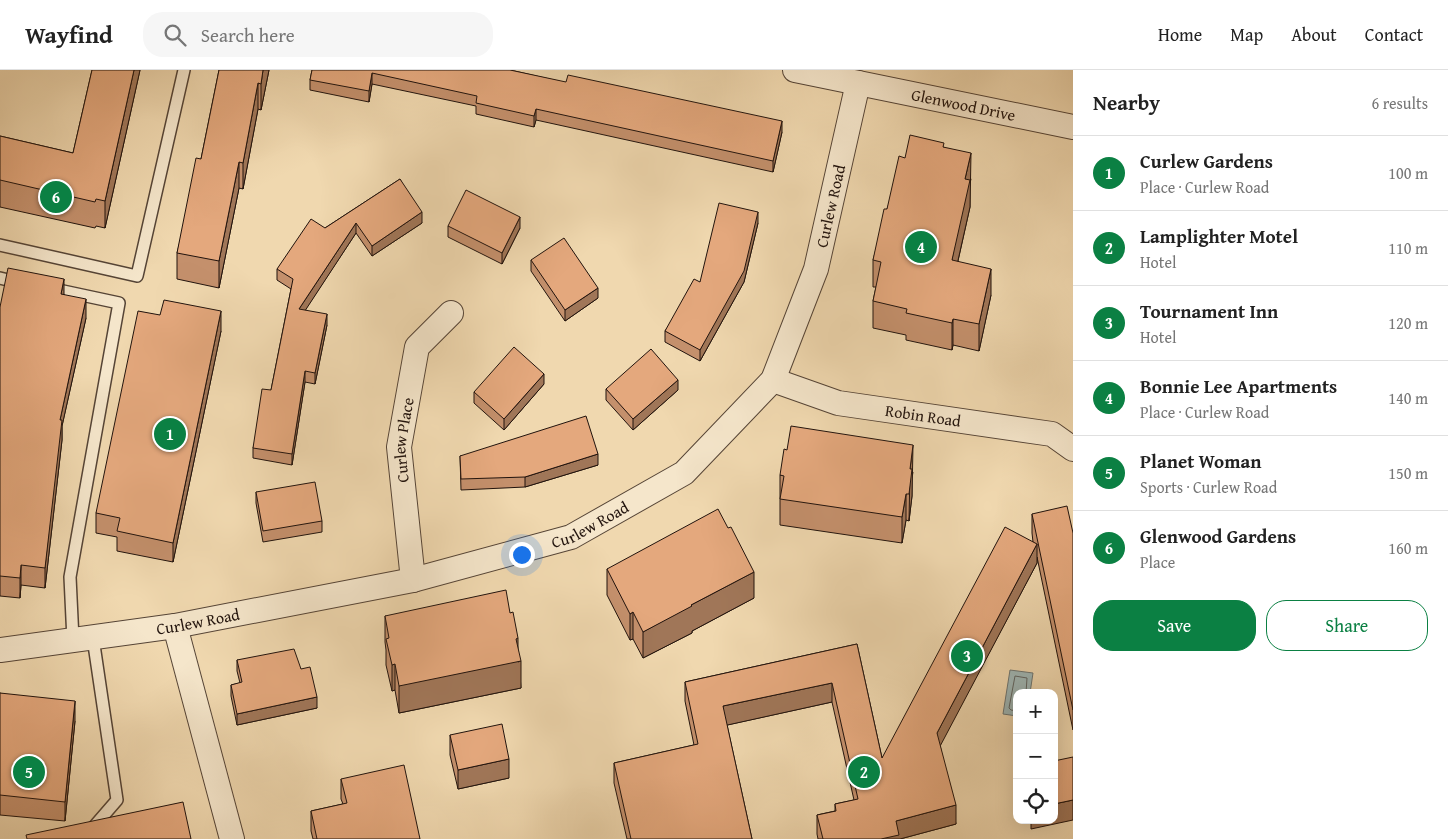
<!DOCTYPE html>
<html lang="en">
<head>
<meta charset="utf-8">
<style>
  body { margin:0; font-family:"Gentium Book Plus",serif; background:#f6f6f6; color:#222 }
  .controls { position:absolute; right:15px; bottom:15px; display:grid; overflow:hidden; border-radius:10px; box-shadow:0 5px 20px #0002 }
  .controls button { width:45px; height:45px; display:grid; place-items:center; padding:0; border:0; border-bottom:1px solid #e0e0e0; background:#fff; color:#222; font:25px sans-serif }
  .you { position:absolute; left:521px; top:484px; width:18px; height:18px; margin:-12px; border:4px solid #fff; border-radius:50%; background:#1a73e8; box-shadow:0 0 0 8px #1a73e833 }
  .badge { display:grid; place-items:center; width:32px; height:32px; border-radius:50%; background:#0b8043; color:#fff; font-size:16px; font-weight:700 }
  .pin { position:absolute; translate:-50% -50%; border:2px solid #fff; box-shadow:0 1px 5px #0006 }
  .list { margin:0; padding:0; list-style:none }
  h2 { display:flex; justify-content:space-between; align-items:center; height:65px; margin:0; padding:0 20px; font-size:21px }
  h2 small { font-size:16px; font-weight:400; color:#767676 }
  .list li { display:grid; grid-template-columns:32px 1fr auto; gap:15px; align-items:center; box-sizing:border-box; height:75px; padding:0 20px; border-top:1px solid #e0e0e0 }
  .list b { display:block; font-size:19px; white-space:nowrap }
  .list p { margin:0; font-size:16px; white-space:nowrap; color:#767676 }
  .list em { font-size:16px; font-style:normal; color:#767676 }
  .actions { display:flex; gap:10px; padding:15px 20px }
  .actions a { flex:1; padding:11px 0; border:1px solid #0b8043; border-radius:20px; text-align:center; font-size:18px; color:#0b8043 }
  .actions .main { background:#0b8043; color:#fff }
  .icon { flex:none; width:28px; height:28px; fill:none; stroke:currentColor; stroke-width:2; stroke-linecap:round; stroke-linejoin:round }
  .map { position:relative; flex:none; width:1073px; height:769px; overflow:hidden }
  header { display:flex; align-items:center; gap:30px; box-sizing:border-box; height:70px; padding:0 25px; background:#fff; border-bottom:1px solid #e0e0e0 }
  header strong { font-size:24px }
  nav { display:flex; gap:28px; margin-inline-start:auto; font-size:18px }
  .search { width:350px; height:45px; background:#f6f6f6; display:flex; align-items:center; gap:12px; box-sizing:border-box; padding:0 18px; border-radius:20px; color:#767676; font-size:19px }
  main { display:flex }
  aside { flex:1; background:#fff }
  .map>svg:first-child { display:block }
  .water { fill:#9fb7b6; stroke:#6d7572 }
  .lines { fill:none; stroke-linecap:round; stroke-linejoin:round }
  .shore { stroke:#606562; stroke-width:1 }
  .service-casing { stroke:#554436; stroke-width:14 }
  .minor-casing { stroke:#554436; stroke-width:26 }
  .service { stroke:#f5e6cb; stroke-width:11 }
  .minor { stroke:#f5e6cb; stroke-width:24 }
  .wall { fill:#c4906c; stroke:#21130d }
  .shaded-wall { fill:#a07658; stroke:#21130d }
  .building { fill:#e4a87d; stroke:#21130d }
  .labels { text-anchor:middle; dominant-baseline:central; stroke-width:4; stroke-linejoin:round; paint-order:stroke }
  .street-label { font-size:16px; fill:#21130d; stroke:#f5e6cb }
</style>
</head>
<body>
<header>
<strong>Wayfind</strong>
<div class="search"><svg class="icon" aria-label="search" viewBox="0 0 24 24"><circle cx="10" cy="10" r="6"/><path d="M15 15l6 6"/></svg>Search here</div>
<nav><a>Home</a><a>Map</a><a>About</a><a>Contact</a></nav>
</header>
<main>
<div class="map">
<svg width="1073" height="769" viewBox="0 0 1073 769">
  <rect width="100%" height="100%" fill="#f0d8af"/>
  <filter id="stains"><feTurbulence type="fractalNoise" baseFrequency=".004" numOctaves="4"/><feColorMatrix values="0 0 0 0 .2 0 0 0 0 .09 0 0 0 0 .02 0 0 0 .5 -.17"/></filter>
  <radialGradient id="worn" r=".72"><stop offset=".6" stop-color="#630" stop-opacity="0"/><stop offset="1" stop-color="#630" stop-opacity=".3"/></radialGradient>
  <!-- water -->
  <path class="water" d="M1010,600l23,3 -3,20h-13v23l-14,-2z"/>
  <g class="lines">
    <!-- shore -->
    <path class="shore" d="M1017,641l-6,-1 -2,-2 6,-32 12,2 -1,15"/>
    <!-- service casing -->
    <g class="service-casing">
      <path id="service" d="M0,175l137,31 47,-206
        M0,208l21,5
        M49,218l70,15 -49,274 3,63
        M91,760l26,-30 -24,-162"/>
    </g>
    <!-- minor casing -->
    <g class="minor-casing">
      <g id="minor">
        <path id="s1" d="M795,0l278,57"/>
        <path id="s2" d="M773,310l65,23 214,31 21,15"/>
        <path id="s3" d="M413,510l-14,-133 18,-100 34,-34"/>
        <path d="M175,556l57,213"/>
        <path id="s4" d="M0,580l175,-24 238,-46 158,-43 113,-64 89,-93 43,-111 42,-186"/>
      </g>
    </g>
    <!-- service -->
    <use href="#service" class="service"/>
    <!-- minor -->
    <use href="#minor" class="minor"/>
  </g>
  <!-- wall -->
  <path class="wall" d="M92,0h48l-35,158 -9,-2 -1,2 -95,-21v-71l73,17z
    M219,0h50l-8,40 -3,-1 -15,80 -4,-1 -20,100 -42,-9v-26l24,-94z
    M312,0h198l272,62 -9,40 -237,-52 -2,7 -58,-13v-8l-104,-22 -3,18 -59,-12v-10z
    M944,77l27,32 -1,4v24l-12,54 33,34 -12,56 -26,-6 -1,5 -46,-10v-5l-33,-7v-27l3,-14h-3v-27l14,-51 18,-51z
    M400,109l22,44 -50,33 -16,-23 -51,77 22,15 -12,59 -10,-2 -13,83 -39,-7v-10l18,-58 20,-101 -14,-9v-11l48,-41z
    M758,153l-14,59 -44,79 -35,-19v-11l35,-49z
    M448,156l72,2 -18,36 -54,-27z
    M531,190l67,38 -33,23 -34,-50z
    M64,224l22,24 -24,108v14l-17,148 -24,-3 -1,13 -20,-2v-289z
    M221,261l-48,231 -56,-11v-14l-21,-4v-20z
    M544,314l-40,46 -30,-27v-11z
    M606,319l72,1 -45,40 -27,-30z
    M460,386l138,9 -73,22 -64,3z
    M913,402l-1,6v18l-3,25 -3,-1 -4,23 -122,-18v-50z
    M256,422l66,29v11l-59,10 -7,-39z
    M1032,444l41,19v197l-36,-173v6l-97,182 16,79 -56,15h-82l-1,-5v-19l18,-4v-7l19,-4 -22,-98 -105,23 25,114h-125l-13,-56v-20l80,-18 -9,-44v-19l172,-38 25,114 151,-216 -1,-9z
    M607,499l147,29 -62,33v2l-49,25 -10,-19 -3,1 -23,-45z
    M385,546l133,34 3,38 -122,25 -4,-23 -3,1 -6,-26v-15l-1,-8z
    M237,590l64,9 16,39 -80,17 -6,-29v-11l9,-2 -3,-12z
    M0,623l75,28 -10,100 -65,-6z
    M450,665l59,43 -51,11 -8,-34z
    M341,709l79,60h-107l-2,-8v-20l32,-7 -2,-5z"/>
  <!-- shaded-wall -->
  <path class="shaded-wall" d="M134,0h6l-35,158v-27z
    M263,0h6l-8,40v-26z
    M372,3v11l-3,18v-11z
    M258,13v26l-15,80v-26z
    M536,39v11l-2,7v-11z
    M782,51v11l-9,40v-11z
    M971,83l-1,54 -18,80v-27l13,-81z
    M239,92v26l-20,100v-27z
    M422,142v11l-50,33v-10z
    M758,142v11l-14,59 -44,79v-11z
    M520,147v11l-18,36v-11z
    M356,153v10l-57,87v-11z
    M991,199v26l-12,56v-27z
    M64,209v20l-3,-5z
    M598,218v10l-33,23v-11z
    M86,229v19l-24,108v14l-17,148v-20l15,-148z
    M221,241v20l-48,231v-19z
    M327,244v11l-12,59v-11z
    M953,249v26l-1,5v-27z
    M305,301v11l-13,83v-11z
    M544,304v10l-40,46v-11z
    M678,310v10l-45,40v-11z
    M913,375l-1,51 -3,25 1,-52z
    M598,384v11l-73,22v-10z
    M906,424v26l-4,23v-26z
    M1037,474v19l-100,189v-19z
    M21,495v20l-1,13v-20z
    M754,502v26l-62,33v2l-49,25v-26l48,-27z
    M633,542v27l-3,1v-26z
    M518,568v24l3,-1v27l-122,25v-27z
    M395,594v26l-3,1v-26z
    M832,613v19l-109,24v-20z
    M317,627v11l-80,17v-11z
    M75,631v20l-10,100v-19z
    M509,689v19l-51,11v-19z
    M1073,730v20l-42,9v-9h23v-16z
    M956,735v19l-56,15h-19l15,-18z"/>
  <!-- building -->
  <path class="building" d="M92,0h42l-29,131 -9,-2 -1,3 -95,-22v-44l73,17z
    M219,0h44l-2,14 -3,-1 -15,80 -4,-1 -20,99 -42,-8 19,-95 5,1z
    M312,0h198l56,12 2,-7 214,46 -9,40 -237,-52 -2,7 -58,-13 1,-7 -105,-23 -3,18 -59,-11z
    M910,65l34,8 -1,4 28,6 -6,26 5,1 -18,80 39,9 -12,55 -26,-5 -1,4 -46,-10 1,-4 -34,-8 8,-39 -8,-2 11,-51h3l12,-53 6,2z
    M400,109l22,33 -50,34 -16,-23 -57,86 28,5 -12,59 -10,-2 -13,83 -39,-6 9,-59 9,1 22,-111 -16,-10 34,-50 14,9z
    M466,120l54,27 -18,36 -54,-27z
    M719,133l39,9 -14,59 -44,79 -35,-19 29,-52 6,3z
    M564,168l34,50 -33,22 -34,-50z
    M8,198l56,11 -3,15 25,5 -26,121h2l-17,148 -24,-3 -1,13 -20,-2v-269z
    M164,230l57,11 -48,232 -56,-12 3,-13 -24,-5 42,-202 22,4z
    M514,277l30,27 -40,45 -30,-27z
    M651,279l27,31 -45,39 -27,-30z
    M586,346l12,38 -73,23 -64,2 -1,-23z
    M791,356l122,19 -3,24h2l-3,25h-3l-4,23 -122,-18 4,-23 -4,-1 4,-26 3,1z
    M315,412l7,39 -59,10 -7,-39z
    M1067,436l6,27v177l-41,-196z
    M718,439l10,19 3,-1 23,45 -63,33 1,1 -49,26 -10,-20 -3,2 -23,-45z
    M1005,457l32,17 -100,189 19,72 -60,16 3,14 -18,4h-58l-6,-24 19,-4 -1,-7 23,-5 -26,-116 -109,23 29,133h-121l-17,-76 84,-19 -13,-62 172,-38 25,114z
    M506,520l4,23 3,-1 5,26 -2,1 5,22 -122,25 -4,-22 -3,1 -6,-26 3,-1 -4,-22z
    M294,579l7,20 9,-2 7,30 -80,17 -6,-29 11,-3 -5,-22z
    M0,623l75,8 -10,101 -65,-7z
    M502,654l7,35 -51,11 -8,-35z
    M1073,687v43l-19,4v-43z
    M404,695l16,74h-103l-6,-28 36,-8 -6,-24z
    M183,732l8,37h-164l-1,-4z"/>
  <g class="labels">
    <!-- street labels -->
    <g class="street-label">
      <text stroke="none"><textPath href="#s1" startOffset="172">Glenwood Drive</textPath></text>
      <text stroke="none"><textPath href="#s4" startOffset="1025">Curlew Road</textPath></text>
      <text stroke="none"><textPath href="#s2" startOffset="155">Robin Road</textPath></text>
      <text stroke="none"><textPath href="#s3" startOffset="141">Curlew Place</textPath></text>
      <text stroke="none"><textPath href="#s4" startOffset="605">Curlew Road</textPath></text>
      <text stroke="none"><textPath href="#s4" startOffset="200">Curlew Road</textPath></text>
    </g>
  </g>
  <rect width="100%" height="100%" filter="url(#stains)"/>
  <rect width="100%" height="100%" fill="url(#worn)"/>
</svg>
<div class="controls">
<button>+</button>
<button>−</button>
<button><svg class="icon" aria-label="locate" viewBox="0 0 24 24"><circle cx="12" cy="12" r="6"/><path d="M12 2v4M12 18v4M2 12h4M18 12h4"/></svg></button>
</div>
<div class="you"></div>
<div class="pin badge" style="left:170px;top:364px">1</div>
<div class="pin badge" style="left:864px;top:702px">2</div>
<div class="pin badge" style="left:967px;top:586px">3</div>
<div class="pin badge" style="left:921px;top:177px">4</div>
<div class="pin badge" style="left:29px;top:702px">5</div>
<div class="pin badge" style="left:56px;top:127px">6</div>
</div>
<aside>
<h2>Nearby<small>6 results</small></h2>
<ul class="list">
<li><span class="badge">1</span><div><b>Curlew Gardens</b><p>Place · Curlew Road</p></div><em>100 m</em></li>
<li><span class="badge">2</span><div><b>Lamplighter Motel</b><p>Hotel</p></div><em>110 m</em></li>
<li><span class="badge">3</span><div><b>Tournament Inn</b><p>Hotel</p></div><em>120 m</em></li>
<li><span class="badge">4</span><div><b>Bonnie Lee Apartments</b><p>Place · Curlew Road</p></div><em>140 m</em></li>
<li><span class="badge">5</span><div><b>Planet Woman</b><p>Sports · Curlew Road</p></div><em>150 m</em></li>
<li><span class="badge">6</span><div><b>Glenwood Gardens</b><p>Place</p></div><em>160 m</em></li>
</ul>
<div class="actions"><a class="main">Save</a><a>Share</a></div>
</aside>
</main>
</body>
</html>
